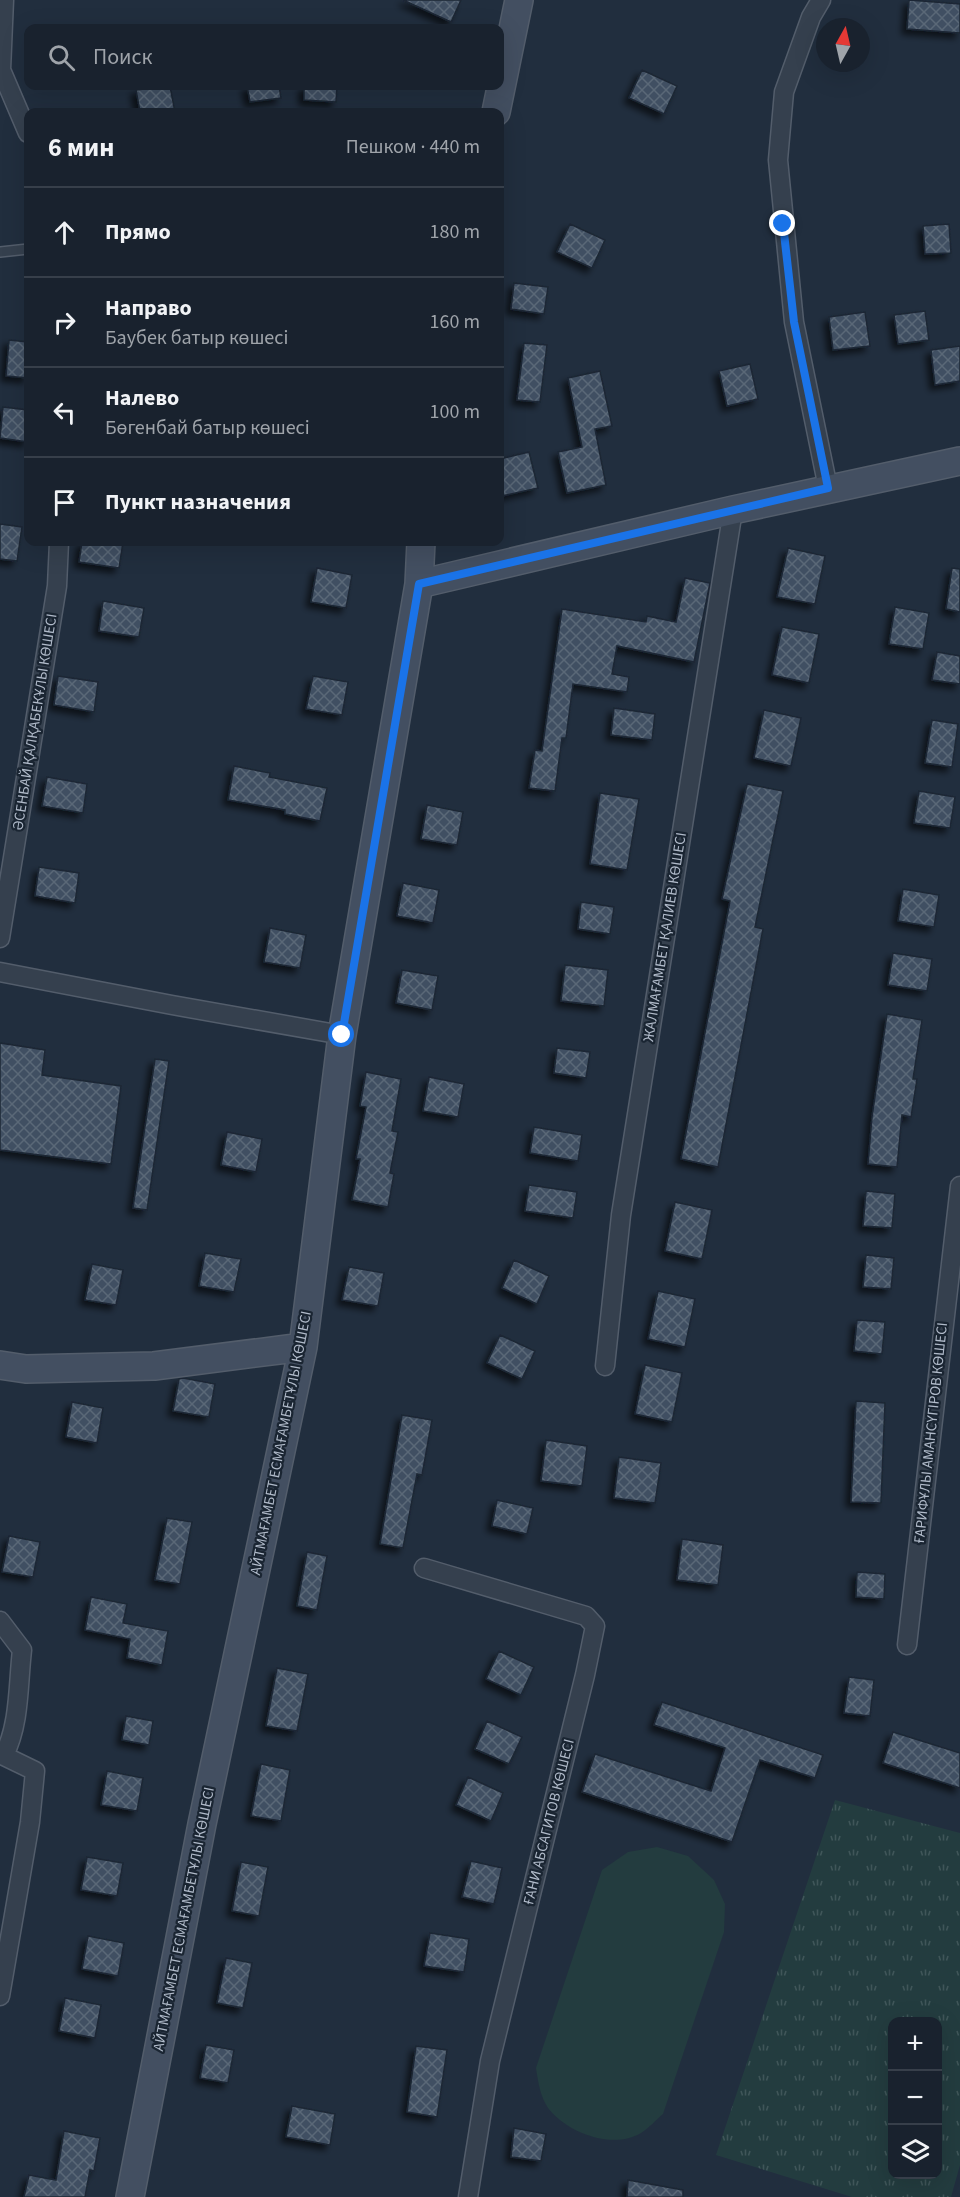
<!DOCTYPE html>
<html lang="ru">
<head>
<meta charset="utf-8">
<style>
  body { margin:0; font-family:"Source Sans 3",sans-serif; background:#262f3a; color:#f1f3f6 }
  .controls { position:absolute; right:18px; bottom:18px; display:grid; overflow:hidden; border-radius:12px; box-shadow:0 6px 24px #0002 }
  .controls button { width:54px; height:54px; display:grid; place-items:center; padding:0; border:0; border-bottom:2px solid #373f4a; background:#19222e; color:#f1f3f6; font:30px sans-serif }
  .compass { position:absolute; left:816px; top:18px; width:54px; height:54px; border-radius:50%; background:#19222e; box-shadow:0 6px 24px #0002; rotate:8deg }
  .stop { position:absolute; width:18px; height:18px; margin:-14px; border:4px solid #1a73e8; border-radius:50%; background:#fff }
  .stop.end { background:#1a73e8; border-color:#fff; box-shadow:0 2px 6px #0008 }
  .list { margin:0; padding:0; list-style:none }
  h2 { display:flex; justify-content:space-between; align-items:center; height:78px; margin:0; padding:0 24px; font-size:26px }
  h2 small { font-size:20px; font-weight:400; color:#9fa4aa }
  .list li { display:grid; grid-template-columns:39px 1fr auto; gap:18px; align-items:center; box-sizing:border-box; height:90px; padding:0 24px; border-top:2px solid #373f4a }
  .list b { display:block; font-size:22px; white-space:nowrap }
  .list p { margin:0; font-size:20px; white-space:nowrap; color:#9fa4aa }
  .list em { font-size:20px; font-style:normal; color:#9fa4aa }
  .icon { flex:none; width:33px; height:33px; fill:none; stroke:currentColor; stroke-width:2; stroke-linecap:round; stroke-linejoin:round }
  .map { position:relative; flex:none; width:960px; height:2197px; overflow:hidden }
  .search { position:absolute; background:#19222e; box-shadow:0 6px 24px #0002; left:24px; top:24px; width:480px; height:66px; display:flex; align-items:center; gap:15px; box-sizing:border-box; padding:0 21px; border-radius:12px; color:#9fa4aa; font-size:22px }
  .panel { position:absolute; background:#19222e; box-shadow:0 6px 24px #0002; left:24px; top:108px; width:480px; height:438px; border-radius:12px }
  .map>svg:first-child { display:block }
  .grass { fill:#233c3f }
  .park { fill:url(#park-tufts); fill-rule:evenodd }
  .building { fill:url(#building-cross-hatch); stroke:#1c2734; stroke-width:1.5; filter:url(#shadow) }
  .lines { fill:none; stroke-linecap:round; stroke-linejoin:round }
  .lane-casing { stroke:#535d6b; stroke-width:12 }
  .street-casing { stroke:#535d6b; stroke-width:21 }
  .secondary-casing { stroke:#535d6b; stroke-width:30 }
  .lane { stroke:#35404e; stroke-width:9 }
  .street { stroke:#35404e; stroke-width:18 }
  .secondary { stroke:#434f61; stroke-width:27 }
  .route { stroke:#1a73e8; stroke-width:8 }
  .labels { text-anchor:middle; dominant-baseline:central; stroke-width:4.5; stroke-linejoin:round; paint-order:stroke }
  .street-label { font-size:15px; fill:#b0bac9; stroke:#1a2532 }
</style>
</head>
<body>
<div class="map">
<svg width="960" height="2197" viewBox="0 0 960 2197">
  <defs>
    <pattern id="park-tufts" width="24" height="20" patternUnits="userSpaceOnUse" patternTransform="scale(1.5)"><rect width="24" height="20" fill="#233c3f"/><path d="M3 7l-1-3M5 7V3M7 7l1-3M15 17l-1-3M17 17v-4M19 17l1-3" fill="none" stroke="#405659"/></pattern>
    <pattern id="building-cross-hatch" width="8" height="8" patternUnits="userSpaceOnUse" patternTransform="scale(1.5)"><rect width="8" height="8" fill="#415062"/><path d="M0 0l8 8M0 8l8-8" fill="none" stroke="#5a6777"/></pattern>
    <filter id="shadow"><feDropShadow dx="-5" dy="5" stdDeviation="3" flood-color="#0009"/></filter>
  </defs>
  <rect width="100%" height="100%" fill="#212e3e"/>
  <!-- grass -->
  <path class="grass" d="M657,1847l31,9 26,24 11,24 -1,28 -61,182c-7,6 -14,14 -22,19 -28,17 -74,0 -93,-25 -8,-12 -10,-27 -12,-40l66,-198 26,-18z"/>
  <!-- park -->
  <path class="park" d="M835,1800l125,33v332l-9,32h-99l-136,-42zM892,2022h46v152h-46z"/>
  <!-- building -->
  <path class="building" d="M403,0h58l-10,22z
    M909,0l51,4v29l-53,-4z
    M642,70l35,16 -13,28 -35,-16z
    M170,86l5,26h-35l-4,-22z
    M247,86h32l2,12 -31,4z
    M304,86h33l-1,16 -32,-2z
    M570,224l35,16 -13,28 -35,-16z
    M949,224l2,29 -26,1 -2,-28z
    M514,283l34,4 -4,27 -33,-5z
    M925,311l4,29 -31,4 -4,-29z
    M865,312l5,34 -37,4 -4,-33z
    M9,340l19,2v36l-22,-2z
    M524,343l23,2 -7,57 -23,-2z
    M960,346v35l-25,4 -4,-35z
    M750,364l8,35 -31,7 -8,-35z
    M600,371l12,55 -17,3 11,56 -39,8 -9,-41 24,-5 -14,-69z
    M3,407l25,3v32l-28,-4z
    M529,452l9,36 -36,8 -2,-12v-25z
    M0,524l22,3 -5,34 -17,-2z
    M82,542h41l-4,26 -40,-6z
    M788,548l37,8 -10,48 -38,-7z
    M317,568l35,7 -6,33 -35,-6z
    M952,568l8,1v43l-14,-3z
    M685,578l25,5 -16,79 -77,-16 -5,28 17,3 -2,15 -54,-8 -7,54h-4l-7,53 -26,-3 6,-38 7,1 20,-142 84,13 1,-6 29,6z
    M103,601l41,7 -5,29 -40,-6z
    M895,607l34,6 -6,36 -34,-5z
    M782,627l37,7 -10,49 -37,-8z
    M937,652l23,4v28l-28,-4z
    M58,676l40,6 -4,30 -40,-7z
    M313,676l35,6 -6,33 -36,-6z
    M614,708l41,6 -3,26 -41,-5z
    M764,710l37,8 -10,48 -37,-8z
    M932,720l26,4 -6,43 -27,-4z
    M234,766l36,7 -1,4 58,11 -7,33 -35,-7v-4l-57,-10z
    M47,777l40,7 -4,29 -41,-7z
    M747,784l36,7 -28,136 8,2 -45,238 -37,-8 49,-258 -8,-2z
    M919,791l36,6 -5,31 -36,-5z
    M600,793l39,6 -12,71 -37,-6z
    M427,805l36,7 -6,33 -36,-6z
    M39,867l40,6 -4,30 -40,-7z
    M403,883l36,7 -6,33 -36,-7z
    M903,889l36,6 -5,32 -36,-6z
    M581,902l33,5 -4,27 -32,-5z
    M270,928l36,7 -6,33 -36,-6z
    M893,953l39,6 -5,32 -39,-6z
    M565,965l43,5 -4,36 -43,-5z
    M402,970l36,6 -6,34 -36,-7z
    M887,1014l35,6 -9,59h4l-6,38 -9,-2 -5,52 -29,-3 4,-47z
    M0,1043l45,7 -3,25 79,11 -10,78 -111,-14z
    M557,1048l33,4 -4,26 -32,-5z
    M155,1059l14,2 -22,149 -14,-2z
    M366,1072l35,7 -9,52 6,1 -8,41 4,1 -6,33 -36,-7 8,-41h-4l10,-52 -6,-1z
    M429,1077l35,7 -6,33 -35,-6z
    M534,1127l48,8 -4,26 -48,-8z
    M227,1132l35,7 -6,33 -35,-7z
    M529,1185l48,7 -4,26 -48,-7z
    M866,1191l29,3 -3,34 -29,-2z
    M675,1202l37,8 -10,49 -37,-8z
    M205,1253l36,6 -7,33 -35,-6z
    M866,1255l28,3 -3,31 -28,-2z
    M514,1260l35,16 -12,28 -35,-16z
    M92,1264l31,6 -7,35 -31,-5z
    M349,1267l35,6 -6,33 -36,-6z
    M658,1291l37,8 -10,48 -37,-8z
    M857,1320l28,2 -3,32 -28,-3z
    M500,1335l35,16 -13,28 -35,-16z
    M645,1365l37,8 -10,49 -37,-8z
    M183,1378l32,6 -6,33 -36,-6 6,-32z
    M856,1401l29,2 -4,100 -30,-1z
    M72,1402l31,6 -6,35 -31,-6z
    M402,1415l30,5 -10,55 -5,-1 -14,74 -23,-4z
    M546,1440l41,6 -5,40 -41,-5z
    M619,1457l42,6 -6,40 -41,-5z
    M497,1500l36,8 -6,26 -35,-8z
    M167,1518l25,4 -12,62 -25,-4z
    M9,1536l31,6 -7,35 -31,-5z
    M682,1539l41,6 -5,40 -41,-5z
    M307,1552l20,4 -10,54 -20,-4z
    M857,1572l28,2 -1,25 -28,-2z
    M91,1597l36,7 -4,19 45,8 -6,34 -35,-7 3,-19 -45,-9z
    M499,1651l35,16 -13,28 -35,-16z
    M277,1668l31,6 -11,57 -31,-5z
    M849,1677l25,3 -4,36 -26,-3z
    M662,1702l161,53 -8,23 -55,-18 -28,82 -150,-50 13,-38 116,37 14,-43 -71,-23z
    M126,1716l27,5 -4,24 -27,-5z
    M487,1721l35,16 -13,27 -34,-15z
    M893,1732l67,21v35l-77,-25z
    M261,1764l29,6 -9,51 -30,-5z
    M107,1771l36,7 -6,33 -36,-6z
    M468,1777l35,16 -12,28 -35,-16z
    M87,1857l36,6 -6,33 -36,-6z
    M471,1861l31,7 -8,36 -32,-7z
    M241,1862l27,5 -9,49 -27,-5z
    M430,1933l39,6 -5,33 -40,-6z
    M88,1936l36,7 -6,33 -36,-7z
    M226,1958l26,5 -9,45 -26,-5z
    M65,1998l36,7 -6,33 -36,-7z
    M206,2045l28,5 -6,33 -28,-5z
    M416,2046l31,4 -10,67 -30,-5z
    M292,2106l43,8 -5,31 -44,-8z
    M514,2128l32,6 -5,27 -30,-4z
    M64,2131l36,7 -6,33 -4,-1 -5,27h-61l5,-22 27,5z
    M628,2180l55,10v7h-56z"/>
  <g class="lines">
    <!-- lane casing -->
    <g class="lane-casing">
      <path id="lane" d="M0,252l28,-3"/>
    </g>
    <!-- street casing -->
    <g class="street-casing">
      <path id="street" d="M4,0l-3,70 27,63
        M821,0l-10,17 -27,75 -6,68 16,162 34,166
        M0,938l57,-352 2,-44
        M0,972l172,33 170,30
        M605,1366l16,-151 112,-705
        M424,1568l162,48 9,10 -10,49 -95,386 -22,136
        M0,1621l22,29c-4,34 -2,74 -18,105
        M907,1645l53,-459
        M0,1754l35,17 -5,51 -30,174"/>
    </g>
    <!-- secondary casing -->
    <g class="secondary-casing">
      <path id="secondary" d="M496,112l23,-112
        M419,584l314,-74 227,-49
        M0,1365l26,4 128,-3 149,-19
        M130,2197l72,-373 101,-477 39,-312 77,-451 2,-42"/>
    </g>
    <!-- lane -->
    <use href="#lane" class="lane"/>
    <!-- street -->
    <use href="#street" class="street"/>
    <!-- secondary -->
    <use href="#secondary" class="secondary"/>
  </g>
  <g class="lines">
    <!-- route -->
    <path class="route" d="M342,1035l77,-451 409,-96 -34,-166 -11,-98"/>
  </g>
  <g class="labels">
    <!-- street labels -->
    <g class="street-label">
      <text transform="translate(35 722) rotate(-81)">ӘСЕНБАЙ ҚАЛҚАБЕКҰЛЫ КӨШЕСІ</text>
      <text transform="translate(665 937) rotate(-81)">ЖАЛМАҒАМБЕТ ҚАЛИЕВ КӨШЕСІ</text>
      <text transform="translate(931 1433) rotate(-84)">ҒАРИФҰЛЫ АМАНСҮГІРОВ КӨШЕСІ</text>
      <text transform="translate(281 1443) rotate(-79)">АЙТМАҒАМБЕТ ЕСМАҒАМБЕТҰЛЫ КӨШЕСІ</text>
      <text transform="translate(549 1822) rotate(-76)">ҒАНИ АБСАГИТОВ КӨШЕСІ</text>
      <text transform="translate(184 1919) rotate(-79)">АЙТМАҒАМБЕТ ЕСМАҒАМБЕТҰЛЫ КӨШЕСІ</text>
    </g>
  </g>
</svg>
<div class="controls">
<button>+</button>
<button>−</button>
<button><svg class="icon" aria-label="layers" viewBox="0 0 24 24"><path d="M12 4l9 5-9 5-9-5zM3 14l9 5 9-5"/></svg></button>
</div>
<svg class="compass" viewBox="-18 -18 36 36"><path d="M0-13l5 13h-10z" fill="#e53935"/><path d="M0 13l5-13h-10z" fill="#9fa4aa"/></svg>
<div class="stop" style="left:342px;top:1035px"></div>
<div class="stop end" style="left:783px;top:224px"></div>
<div class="search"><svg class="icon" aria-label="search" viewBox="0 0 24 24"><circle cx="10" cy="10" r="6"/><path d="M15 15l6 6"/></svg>Поиск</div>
<section class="panel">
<h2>6 мин<small>Пешком · 440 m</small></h2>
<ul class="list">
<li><svg class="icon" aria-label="ahead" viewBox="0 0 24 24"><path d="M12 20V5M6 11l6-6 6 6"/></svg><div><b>Прямо</b></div><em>180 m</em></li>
<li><svg class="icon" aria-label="right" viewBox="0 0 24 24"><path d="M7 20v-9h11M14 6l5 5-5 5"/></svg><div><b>Направо</b><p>Баубек батыр көшесі</p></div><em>160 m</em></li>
<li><svg class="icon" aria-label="left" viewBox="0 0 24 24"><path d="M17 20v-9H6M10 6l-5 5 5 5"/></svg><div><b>Налево</b><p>Бөгенбай батыр көшесі</p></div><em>100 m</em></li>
<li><svg class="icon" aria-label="arrive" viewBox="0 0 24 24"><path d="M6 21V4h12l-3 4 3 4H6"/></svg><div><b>Пункт назначения</b></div></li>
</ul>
</section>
</div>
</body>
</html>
